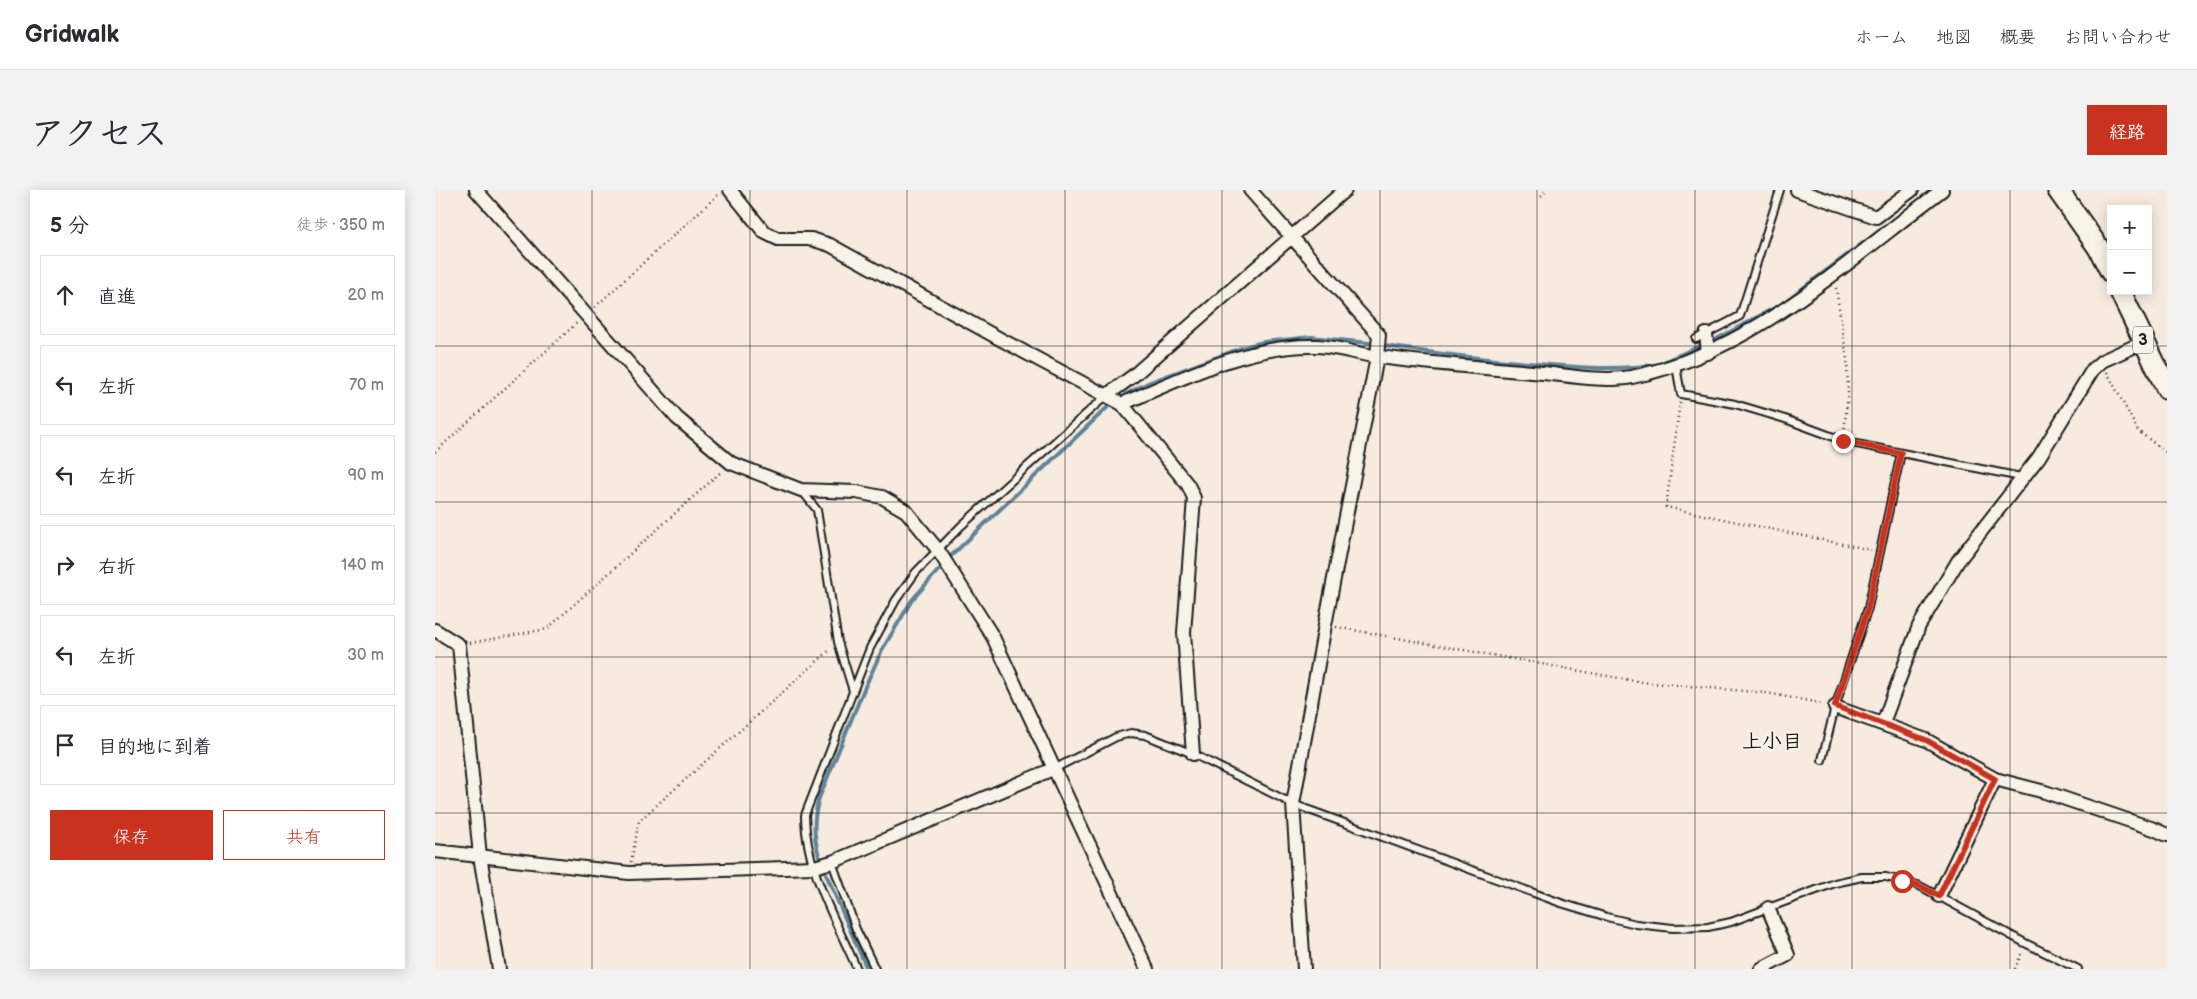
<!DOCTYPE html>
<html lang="ja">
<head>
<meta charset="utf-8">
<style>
  body { margin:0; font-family:"Balsamiq Sans","Klee One",sans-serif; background:#f2f2f3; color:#2b2b33 }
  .controls { position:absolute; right:15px; top:15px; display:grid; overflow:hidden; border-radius:0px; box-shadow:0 2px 12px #0003 }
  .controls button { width:45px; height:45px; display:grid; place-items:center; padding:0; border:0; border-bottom:1px solid #e1e1e2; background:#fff; color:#2b2b33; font:25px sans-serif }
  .stop { position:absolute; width:15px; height:15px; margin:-11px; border:4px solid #c8321e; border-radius:50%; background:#fff }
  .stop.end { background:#c8321e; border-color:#fff; box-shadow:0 1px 5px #0008 }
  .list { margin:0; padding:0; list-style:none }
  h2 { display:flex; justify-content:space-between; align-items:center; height:65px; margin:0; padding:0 20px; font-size:21px }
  h2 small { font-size:16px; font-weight:400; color:#7c7c81 }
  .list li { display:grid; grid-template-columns:32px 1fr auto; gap:15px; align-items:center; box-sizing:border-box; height:80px; margin:0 10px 10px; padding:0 10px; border:1px solid #e1e1e2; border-radius:0px }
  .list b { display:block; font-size:19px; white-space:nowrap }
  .list em { font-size:16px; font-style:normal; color:#7c7c81 }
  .actions { display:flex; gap:10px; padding:15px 20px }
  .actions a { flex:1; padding:11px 0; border:1px solid #c8321e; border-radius:0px; text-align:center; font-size:18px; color:#c8321e }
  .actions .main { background:#c8321e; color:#fff }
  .icon { flex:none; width:28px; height:28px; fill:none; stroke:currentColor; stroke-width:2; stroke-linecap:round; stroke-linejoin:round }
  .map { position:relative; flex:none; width:1732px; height:779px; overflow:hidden; border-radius:0px }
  header { display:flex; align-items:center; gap:30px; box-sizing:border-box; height:70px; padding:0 25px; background:#fff; border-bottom:1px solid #e1e1e2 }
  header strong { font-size:24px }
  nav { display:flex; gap:28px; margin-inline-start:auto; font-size:18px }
  .intro { display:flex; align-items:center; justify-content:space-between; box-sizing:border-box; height:120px; padding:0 30px }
  h1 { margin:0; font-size:35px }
  .button { padding:12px 22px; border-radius:0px; background:#c8321e; color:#fff; font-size:18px; font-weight:700 }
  main { display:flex; gap:30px; padding:0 30px }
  aside { flex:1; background:#fff; border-radius:0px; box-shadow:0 2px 12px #0003 }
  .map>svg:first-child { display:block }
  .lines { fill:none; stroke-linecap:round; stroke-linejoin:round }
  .stream { stroke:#5e8498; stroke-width:4 }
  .lane-casing { stroke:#1c1c1c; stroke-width:10 }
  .street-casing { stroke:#1c1c1c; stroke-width:16 }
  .primary-casing { stroke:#1c1c1c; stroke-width:24 }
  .path { stroke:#1c1c1c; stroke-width:2.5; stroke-dasharray:1 4; stroke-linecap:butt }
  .lane { stroke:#f7f3e8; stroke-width:6 }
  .street { stroke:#f7f3e8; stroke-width:12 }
  .primary { stroke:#f7f3e8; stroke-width:20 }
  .route { stroke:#c8321e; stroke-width:6 }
  .grid { fill:none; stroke:#1c1c1c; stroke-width:1; stroke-opacity:0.55 }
  .labels { text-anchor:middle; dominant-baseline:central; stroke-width:4; stroke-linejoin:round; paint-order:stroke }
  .shield { fill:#f7f3e8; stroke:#5e5c59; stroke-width:1 }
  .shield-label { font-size:16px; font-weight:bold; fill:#1c1c1c }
  .quarter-label { font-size:20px; font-weight:bold; fill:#1c1c1c; stroke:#f7f3e8 }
</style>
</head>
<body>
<header>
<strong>Gridwalk</strong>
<nav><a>ホーム</a><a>地図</a><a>概要</a><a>お問い合わせ</a></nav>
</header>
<div class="intro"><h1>アクセス</h1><a class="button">経路</a></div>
<main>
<aside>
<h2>5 分<small>徒歩 · 350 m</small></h2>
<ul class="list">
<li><svg class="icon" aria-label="ahead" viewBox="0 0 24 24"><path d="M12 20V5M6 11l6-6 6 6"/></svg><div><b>直進</b></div><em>20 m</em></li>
<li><svg class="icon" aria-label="left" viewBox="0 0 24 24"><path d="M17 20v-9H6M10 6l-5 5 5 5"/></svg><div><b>左折</b></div><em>70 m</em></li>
<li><svg class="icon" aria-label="left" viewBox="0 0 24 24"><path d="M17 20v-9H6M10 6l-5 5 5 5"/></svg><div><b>左折</b></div><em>90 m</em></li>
<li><svg class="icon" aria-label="right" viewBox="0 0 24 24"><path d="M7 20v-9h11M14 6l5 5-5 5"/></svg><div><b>右折</b></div><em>140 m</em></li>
<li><svg class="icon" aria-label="left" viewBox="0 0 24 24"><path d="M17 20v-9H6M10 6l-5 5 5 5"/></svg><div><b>左折</b></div><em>30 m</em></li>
<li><svg class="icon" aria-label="arrive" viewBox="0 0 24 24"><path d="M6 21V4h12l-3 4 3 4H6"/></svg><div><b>目的地に到着</b></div></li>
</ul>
<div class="actions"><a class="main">保存</a><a>共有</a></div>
</aside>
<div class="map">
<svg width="1732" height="779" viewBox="0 0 1732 779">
  <rect width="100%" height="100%" fill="#f7ebe0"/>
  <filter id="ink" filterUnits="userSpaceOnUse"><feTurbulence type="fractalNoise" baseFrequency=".02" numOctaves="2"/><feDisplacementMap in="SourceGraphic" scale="10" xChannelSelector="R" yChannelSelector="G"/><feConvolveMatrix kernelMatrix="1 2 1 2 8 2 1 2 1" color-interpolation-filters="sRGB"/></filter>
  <g filter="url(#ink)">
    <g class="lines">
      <!-- stream -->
      <path class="stream" d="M1348,113l104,-78
        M1280,150l59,-32
        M950,156c48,7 96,13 144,17 42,4 82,8 125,2
        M1230,171l35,-15
        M691,204l24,-12 91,-34 22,-6 48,-5 58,6
        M384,666c-6,-21 -6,-37 0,-58l45,-109 18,-39 30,-50 39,-44 161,-153
        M391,684l41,95"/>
      <!-- lane casing -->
      <g class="lane-casing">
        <path id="lane" d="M1261,149l44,-23 40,-126
          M1241,176l5,28 54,10 50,15 62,23 174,35
          M367,301l15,19 21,132 15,49
          M1387,570l13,-53 33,-99 33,-155
          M619,579l62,-32 15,-4 14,2 48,19 100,50 268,99 46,14 29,7 37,4 35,-1 23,-5 104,-39 27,-6h24l32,8 107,58 53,26
          M397,672l24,67 19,40
          M422,779c-21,-48 -52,-101 -52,-154l65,-167 26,-48 20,-28 45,-46 145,-130"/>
      </g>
      <!-- street casing -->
      <g class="street-casing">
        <path id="street" d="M41,0l201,228 54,45 70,27 55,2 26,5 24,14 32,39 55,87 154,332
          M295,0l34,42 14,7h33l19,6 170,94 122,65 66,81 6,13 -10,135 9,121
          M815,0l129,145 -2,22 -52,268 -32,179 11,165
          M1362,0l79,27 36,-27
          M1271,144l2,19
          M672,205l26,-19 212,-186
          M687,214c61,-26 127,-60 195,-58 21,1 41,8 62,11 54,7 109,11 164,16 28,3 61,9 89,4 121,-25 214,-115 310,-187
          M0,440l24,15 21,211 19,113
          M1400,517l91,33 69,39 50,13 109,37 13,6
          M1448,533l36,-97 39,-65 81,-104 54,-88 9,-8 42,-19
          M0,661l194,22 185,-6 18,-5 221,-93
          M1504,706l56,-117
          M1326,779l27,-14 -20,-47"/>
      </g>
      <!-- primary casing -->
      <g class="primary-casing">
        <path id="primary" d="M1623,0l40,57 13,25
          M1685,101l47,98"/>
      </g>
      <!-- path -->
      <path class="path" d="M1106,6l5,-6
        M1401,98l11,71 1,34 -4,39
        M160,117l124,-113
        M1672,182l31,59 29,22
        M1245,212l-14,105 205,43
        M0,262l143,-130
        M901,437l305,55 126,11 57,11
        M35,453l77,-14 175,-158
        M196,672l8,-41 192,-172
        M1580,779l7,-17"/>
      <!-- lane -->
      <use href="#lane" class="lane"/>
      <!-- street -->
      <use href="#street" class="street"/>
      <!-- primary -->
      <use href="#primary" class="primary"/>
    </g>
  </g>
  <g class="lines" filter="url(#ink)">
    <!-- route -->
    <path class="route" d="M1408,251l58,12 -33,155 -33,98 91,34 69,39 -56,117 -21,-11 -16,-4"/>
  </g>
  <!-- grid -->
  <path class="grid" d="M157,0v779M315,0v779M472,0v779M630,0v779M787,0v779M945,0v779M1102,0v779M1260,0v779M1417,0v779M1575,0v779M0,156h1732M0,312h1732M0,467h1732M0,623h1732"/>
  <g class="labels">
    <!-- shield labels -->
    <rect class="shield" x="1698" y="136.5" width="20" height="27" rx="4"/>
    <g class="shield-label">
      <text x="1708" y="150">3</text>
    </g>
    <!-- quarter labels -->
    <g class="quarter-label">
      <text x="1337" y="552">上小目</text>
    </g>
  </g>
</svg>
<div class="controls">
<button>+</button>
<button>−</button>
</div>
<div class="stop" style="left:1467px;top:691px"></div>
<div class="stop end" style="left:1408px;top:251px"></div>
</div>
</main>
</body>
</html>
